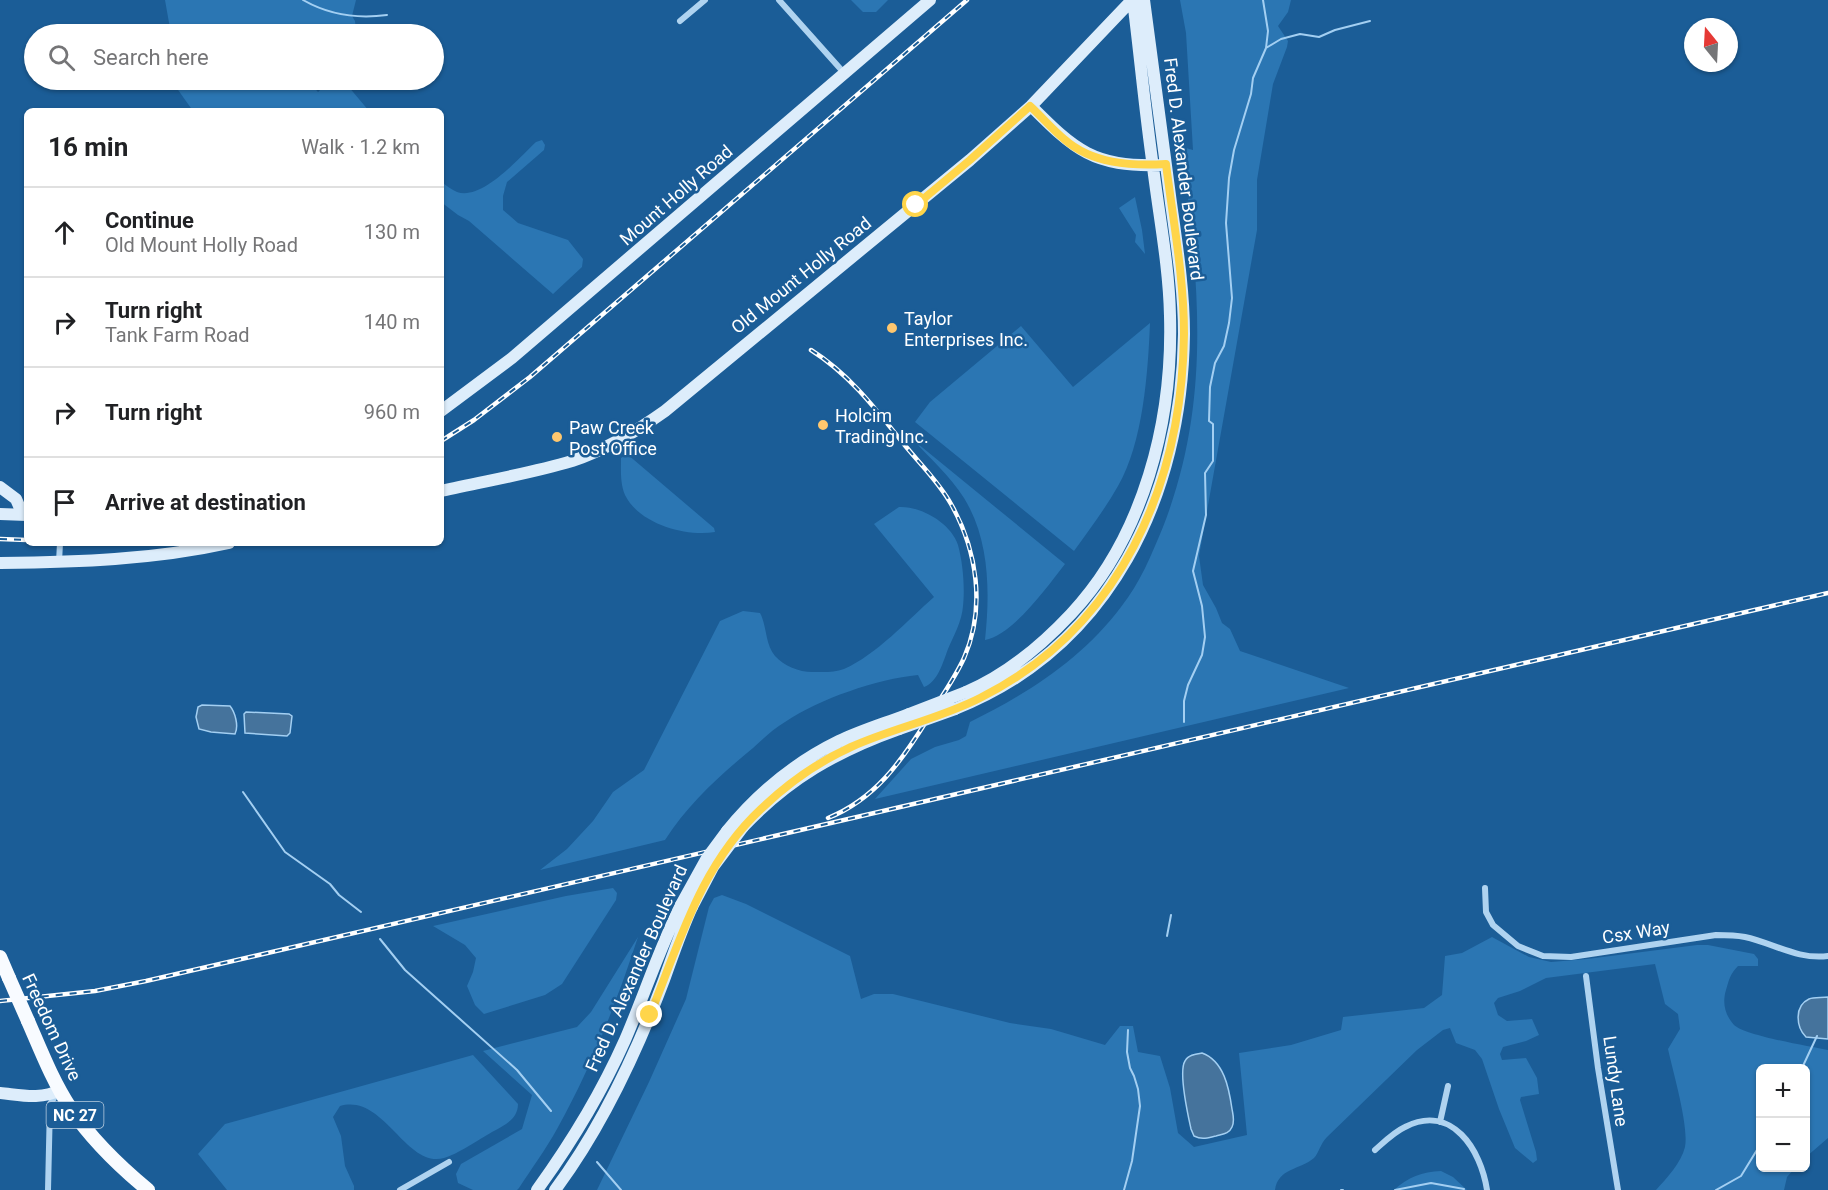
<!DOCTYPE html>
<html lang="en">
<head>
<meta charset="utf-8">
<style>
  body { margin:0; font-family:Roboto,sans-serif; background:#f2f2f2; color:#202124 }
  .controls { position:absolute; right:18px; bottom:18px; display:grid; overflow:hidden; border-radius:9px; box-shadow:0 2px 4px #0004 }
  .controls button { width:54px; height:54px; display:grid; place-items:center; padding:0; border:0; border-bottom:2px solid #e0e0e0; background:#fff; color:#202124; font:30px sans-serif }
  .compass { position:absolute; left:1684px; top:18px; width:54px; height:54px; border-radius:50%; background:#fff; box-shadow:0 2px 4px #0004; rotate:342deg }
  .stop { position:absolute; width:18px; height:18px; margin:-14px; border:4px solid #ffd54a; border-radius:50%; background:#fff }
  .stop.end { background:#ffd54a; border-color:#fff; box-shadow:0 2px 6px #0008 }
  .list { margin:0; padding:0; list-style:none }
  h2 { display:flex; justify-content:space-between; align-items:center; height:78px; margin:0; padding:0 24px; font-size:26px }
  h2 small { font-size:20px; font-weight:400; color:#757577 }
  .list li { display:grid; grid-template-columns:39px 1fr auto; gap:18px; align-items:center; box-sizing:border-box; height:90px; padding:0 24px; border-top:2px solid #e0e0e0 }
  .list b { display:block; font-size:22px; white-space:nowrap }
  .list p { margin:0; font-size:20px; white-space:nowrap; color:#757577 }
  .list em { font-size:20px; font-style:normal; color:#757577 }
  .icon { flex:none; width:33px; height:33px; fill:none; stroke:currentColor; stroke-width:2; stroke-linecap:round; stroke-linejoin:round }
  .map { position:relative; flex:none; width:1828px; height:1190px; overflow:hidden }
  .search { position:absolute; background:#fff; box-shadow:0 2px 4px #0004; left:24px; top:24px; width:420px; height:66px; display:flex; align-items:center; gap:15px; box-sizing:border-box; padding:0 21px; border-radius:33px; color:#757577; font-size:22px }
  .panel { position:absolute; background:#fff; box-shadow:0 2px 4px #0004; left:24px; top:108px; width:420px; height:438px; border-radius:9px }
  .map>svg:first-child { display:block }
  .green { fill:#2b76b3 }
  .water { fill:#45739c; stroke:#a3cff2; stroke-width:1.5 }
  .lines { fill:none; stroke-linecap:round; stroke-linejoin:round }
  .stream { stroke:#a3cff2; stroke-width:2 }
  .street { stroke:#afd3f0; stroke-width:6 }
  .secondary { stroke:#ddedfb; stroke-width:12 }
  .primary { stroke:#f8fbff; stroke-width:14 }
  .rail-casing { stroke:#fff; stroke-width:4.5 }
  .rail { stroke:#1b5d97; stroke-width:2; stroke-dasharray:7; stroke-linecap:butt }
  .secondary-bridge { stroke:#ddedfb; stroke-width:12 }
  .primary-bridge { stroke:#f8fbff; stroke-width:14 }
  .route { stroke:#ffd54a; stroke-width:8 }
  .poi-dot { fill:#ffc76e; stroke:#1b5d97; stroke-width:2 }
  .labels { text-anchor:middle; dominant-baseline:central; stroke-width:5; stroke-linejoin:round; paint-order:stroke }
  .shield { fill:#1b5d97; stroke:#bbcee0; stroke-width:1.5 }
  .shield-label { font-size:16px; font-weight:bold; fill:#fff }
  .street-label { font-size:18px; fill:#fff; stroke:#1b5d97 }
  .poi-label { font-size:18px; fill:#fff; stroke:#1b5d97; text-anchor:start }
</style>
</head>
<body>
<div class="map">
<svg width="1828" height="1190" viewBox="0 0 1828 1190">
  <rect width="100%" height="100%" fill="#1b5d97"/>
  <!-- green -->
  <path class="green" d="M165,0h191l-4,16 3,5 1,9 -4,4h-181z
    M851,0h37l-12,12h-13z
    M1180,0h111l-3,12 -10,14 10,15 -1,6 -14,37 -16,96v50l-58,326 4,29 13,23 6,15 8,6 10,22 109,37 -474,111 36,-40 24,-12 24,-7 7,-4 4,-14c57,-28 112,-63 151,-115 19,-24 30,-51 42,-80 50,-128 35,-247 19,-380l11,3 -7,-117z
    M171,80h136l11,12 11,-11 14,-1 26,31h-176z
    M542,140l3,5 -1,5 -37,32 -4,14v14l15,13 50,17 15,19 -1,8 -29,27 -84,-73 -11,-6 -17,-13v-20c5,3 11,8 16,10 25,9 62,-34 79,-50z
    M1135,197l7,33 3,24 -10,-12 1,-7 -17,-27z
    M1150,323c-2,50 -7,120 -32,163 -13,23 -29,44 -44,65l-159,-129 15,-20 91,-76 52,61z
    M912,439l153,125c-18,23 -52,71 -80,76 5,-47 5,-100 -21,-142 -14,-22 -34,-40 -52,-59z
    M627,454l87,74 1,4c-29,5 -76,-8 -90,-37 -5,-12 -4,-25 -4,-37z
    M899,507c22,-1 52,16 59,38 5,18 7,43 5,61 -1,15 -9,29 -15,43 -5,13 -10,33 -24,38l-6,-12c-41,4 -99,24 -133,47 -12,7 -22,17 -32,26 -34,28 -64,55 -88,92l-125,30 27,-21 26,-28 20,-29 31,-22 76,-149 23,-10 17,2c7,13 5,31 15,43 9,10 24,16 37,16 10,0 22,1 32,-3 32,-14 64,-49 90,-72l-60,-73z
    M613,888l4,5 -1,7 -54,84 -17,11 -61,19 -9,-9 -8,-19 6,-14 3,-14 -11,-13 -32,-19 133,-30z
    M722,895l24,9 104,52 11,43 13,-5h19l117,29 41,6 54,16 15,-19h13l5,26 22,4 10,32 8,45 16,14 53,-12 -8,-82 52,-8 50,-15 2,-13 81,-9 18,-13 3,-39 17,-3 30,-16 37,20 22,5 36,-3 110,-14h11l46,9 4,5v7h-20c-8,8 -9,14 -12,24 -4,13 -1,25 8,35 12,11 75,21 94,25v88l-22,19v-89h-46v100h35l-8,9 -3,13h-128c11,-12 25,-27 29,-43 4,-21 -12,-75 -17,-98l12,-20 -2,-15 -13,-10 -10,-40 -109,14 -26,13 -22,7 -4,5 4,12 9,6 25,-2 7,16 -13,6 -23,6 -3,7 2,6 24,-2 11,20 2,16 -18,3 -1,3 16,52 1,8 -4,3 -18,-15 -16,-39 -17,-50 -7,-9 -19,-7 -6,-15 -7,2 -26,20 -90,87c-7,7 -8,16 -13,21 -14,12 -36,10 -39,32h-678l52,-108 37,-83 23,-92 5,-9z
    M638,937c-22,67 -47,131 -81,192 -11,20 -25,39 -38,59l-2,2h-44l-15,-7 -2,-9 5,-10 61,-35 10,-34 -49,-44 94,-24 14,-15z
    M473,1055l45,49c0,15 -13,21 -26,28 -12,7 -36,23 -48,26 -38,11 -60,-65 -104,-52l-7,11 8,19 4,30 9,20v4h-127l-29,-36 27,-30z
    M1441,1171l12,6 14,13h-73c14,-13 28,-18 47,-19z"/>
  <!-- water -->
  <path class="water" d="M202,705l28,1c5,6 9,20 5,28l-24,-2 -12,-3 -3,-12 2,-10z
    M246,712l43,2 3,2 -2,17 -3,3 -42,-3 -1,-19z
    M1828,997v42l-22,-2c-10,-10 -12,-31 3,-38 5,-2 13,-1 19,-2z
    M1202,1053c22,8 27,35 30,56 1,6 3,12 0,18 -3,7 -9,7 -16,9 -9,2 -14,4 -22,0l-3,-7c-3,-14 -13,-57 -6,-68 3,-6 11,-7 17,-8z"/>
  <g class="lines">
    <!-- stream -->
    <path class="stream" d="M303,0c26,15 54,19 84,15
      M1266,48l15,-9 19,-5 19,3 16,-7 35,-9
      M1184,722v-21l4,-16 14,-30 3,-18 -3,-31 -9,-35 13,-56 -1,-42 8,-12v-37l-4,-3 1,-34 5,-24 9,-17 5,-23 3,-25 -6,-75 3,-45 5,-28 17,-56 2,-16 13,-30 2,-17 -5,-31
      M243,792l42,60 45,32 9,11 22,17
      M1167,936l4,-21
      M380,939l25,31 112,100 34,41
      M1802,1068l15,-32
      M597,1162l24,28
      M1124,1190l8,-29 8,-55 -2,-17 -4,-13 -4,-8 -3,-16 1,-22
      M1341,1190h2
      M1395,1190l36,-7 33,6
      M1716,1190l25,-14 19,-31"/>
    <!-- street -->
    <path class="street" d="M779,0l66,74
      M680,21l25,-21
      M59,562l1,-19
      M1485,888l1,24 7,13 25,21 25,10 28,1 145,-22c10,0 19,0 29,2 28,6 53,23 83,19
      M1586,976l12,92 20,122
      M1440,1122l8,-36
      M1375,1150c9,-8 19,-18 30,-23 47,-24 76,23 82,63
      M48,1190l2,-86 6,-9
      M400,1190l49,-28"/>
    <!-- secondary -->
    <path class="secondary" d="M1031,106c44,44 62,61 129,59
      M441,411l71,-53 418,-358
      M0,487l16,12 7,16
      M441,491c43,-10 88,-17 131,-30 33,-11 65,-30 93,-50l305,-251 61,-54 101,-106
      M0,514l27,1
      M0,563c77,-1 153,-3 229,-20
      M966,692c40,-17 75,-46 105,-78 73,-78 102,-193 99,-298 -1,-50 -11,-100 -17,-149 -8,-56 -13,-111 -20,-167
      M955,709c156,-62 227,-214 229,-375 0,-44 -7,-88 -13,-131 -9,-68 -18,-135 -27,-203
      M743,827c45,-48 94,-76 156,-98
      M727,831c30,-37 69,-69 112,-90 23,-11 47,-18 70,-27
      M0,1093c21,2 41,7 60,-3
      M537,1190c34,-47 64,-96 88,-150 19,-44 34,-91 56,-135
      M555,1190c47,-63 81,-136 109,-210 9,-25 17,-49 28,-73"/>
    <!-- primary -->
    <path class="primary" d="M0,957l9,21
      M28,1021c13,30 25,61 43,88 21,31 48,57 77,81"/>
    <!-- rail casing -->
    <g class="rail-casing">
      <path id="rail" d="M811,350c38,24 64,58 92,93 16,20 36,39 48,61 26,46 35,104 13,154 -10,22 -25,42 -37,62 -26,42 -52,79 -99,98
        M441,441l33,-21 56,-43 437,-377
        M0,539l27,1
        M0,1001l95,-10 51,-10 1682,-388"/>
    </g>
    <!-- rail -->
    <use href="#rail" class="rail"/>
    <!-- secondary-bridge -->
    <path class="secondary-bridge" d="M909,714l57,-22
      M899,729l56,-20
      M681,905l26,-47 20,-27
      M692,907l21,-40 30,-40"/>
    <!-- primary-bridge -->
    <path class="primary-bridge" d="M9,978l19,43"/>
  </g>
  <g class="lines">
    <!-- route -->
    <path class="route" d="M650,1015c30,-74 51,-150 111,-206 26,-25 57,-47 90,-62 42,-19 88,-28 129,-49 140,-70 202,-213 204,-364 0,-57 -11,-114 -18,-170 -35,2 -74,0 -102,-25 -12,-10 -22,-22 -34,-33l-60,54 -54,45"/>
  </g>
  <!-- markers -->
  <g class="poi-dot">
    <circle cx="892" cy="328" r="6"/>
    <circle cx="823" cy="425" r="6"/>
    <circle cx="557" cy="437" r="6"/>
  </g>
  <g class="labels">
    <!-- shield labels -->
    <rect class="shield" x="46.5" y="1102" width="57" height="26" rx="4.5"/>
    <g class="shield-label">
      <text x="75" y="1115">NC 27</text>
    </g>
    <!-- street labels -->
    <g class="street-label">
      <text transform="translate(1184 169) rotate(83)">Fred D. Alexander Boulevard</text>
      <text transform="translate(676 195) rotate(-41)">Mount Holly Road</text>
      <text transform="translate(801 275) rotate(-39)">Old Mount Holly Road</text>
      <text transform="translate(1636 932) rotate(-9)">Csx Way</text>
      <text transform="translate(636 968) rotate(-66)">Fred D. Alexander Boulevard</text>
      <text transform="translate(52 1027) rotate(65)">Freedom Drive</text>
      <text transform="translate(1616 1081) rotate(82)">Lundy Lane</text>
    </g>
    <!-- poi labels -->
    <g class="poi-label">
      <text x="904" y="318">Taylor<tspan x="904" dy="21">Enterprises Inc.</tspan></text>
      <text x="835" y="415">Holcim<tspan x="835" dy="21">Trading Inc.</tspan></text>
      <text x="569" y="427">Paw Creek<tspan x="569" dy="21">Post Office</tspan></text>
    </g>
  </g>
</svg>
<div class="controls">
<button>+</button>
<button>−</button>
</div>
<svg class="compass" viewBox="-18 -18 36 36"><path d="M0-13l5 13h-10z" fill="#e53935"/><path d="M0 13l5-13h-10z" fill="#757577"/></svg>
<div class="stop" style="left:916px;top:205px"></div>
<div class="stop end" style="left:650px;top:1015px"></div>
<div class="search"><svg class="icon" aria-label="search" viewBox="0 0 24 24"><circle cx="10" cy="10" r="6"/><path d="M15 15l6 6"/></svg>Search here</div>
<section class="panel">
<h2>16 min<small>Walk · 1.2 km</small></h2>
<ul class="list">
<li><svg class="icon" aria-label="ahead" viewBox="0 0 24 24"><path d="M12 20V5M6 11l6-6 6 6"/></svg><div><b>Continue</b><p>Old Mount Holly Road</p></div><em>130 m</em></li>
<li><svg class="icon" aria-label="right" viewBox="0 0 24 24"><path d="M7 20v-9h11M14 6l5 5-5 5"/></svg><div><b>Turn right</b><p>Tank Farm Road</p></div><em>140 m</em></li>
<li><svg class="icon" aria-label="right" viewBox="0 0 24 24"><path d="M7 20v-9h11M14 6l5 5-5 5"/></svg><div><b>Turn right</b></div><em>960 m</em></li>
<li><svg class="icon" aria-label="arrive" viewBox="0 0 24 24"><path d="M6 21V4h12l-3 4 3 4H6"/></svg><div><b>Arrive at destination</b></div></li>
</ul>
</section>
</div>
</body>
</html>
